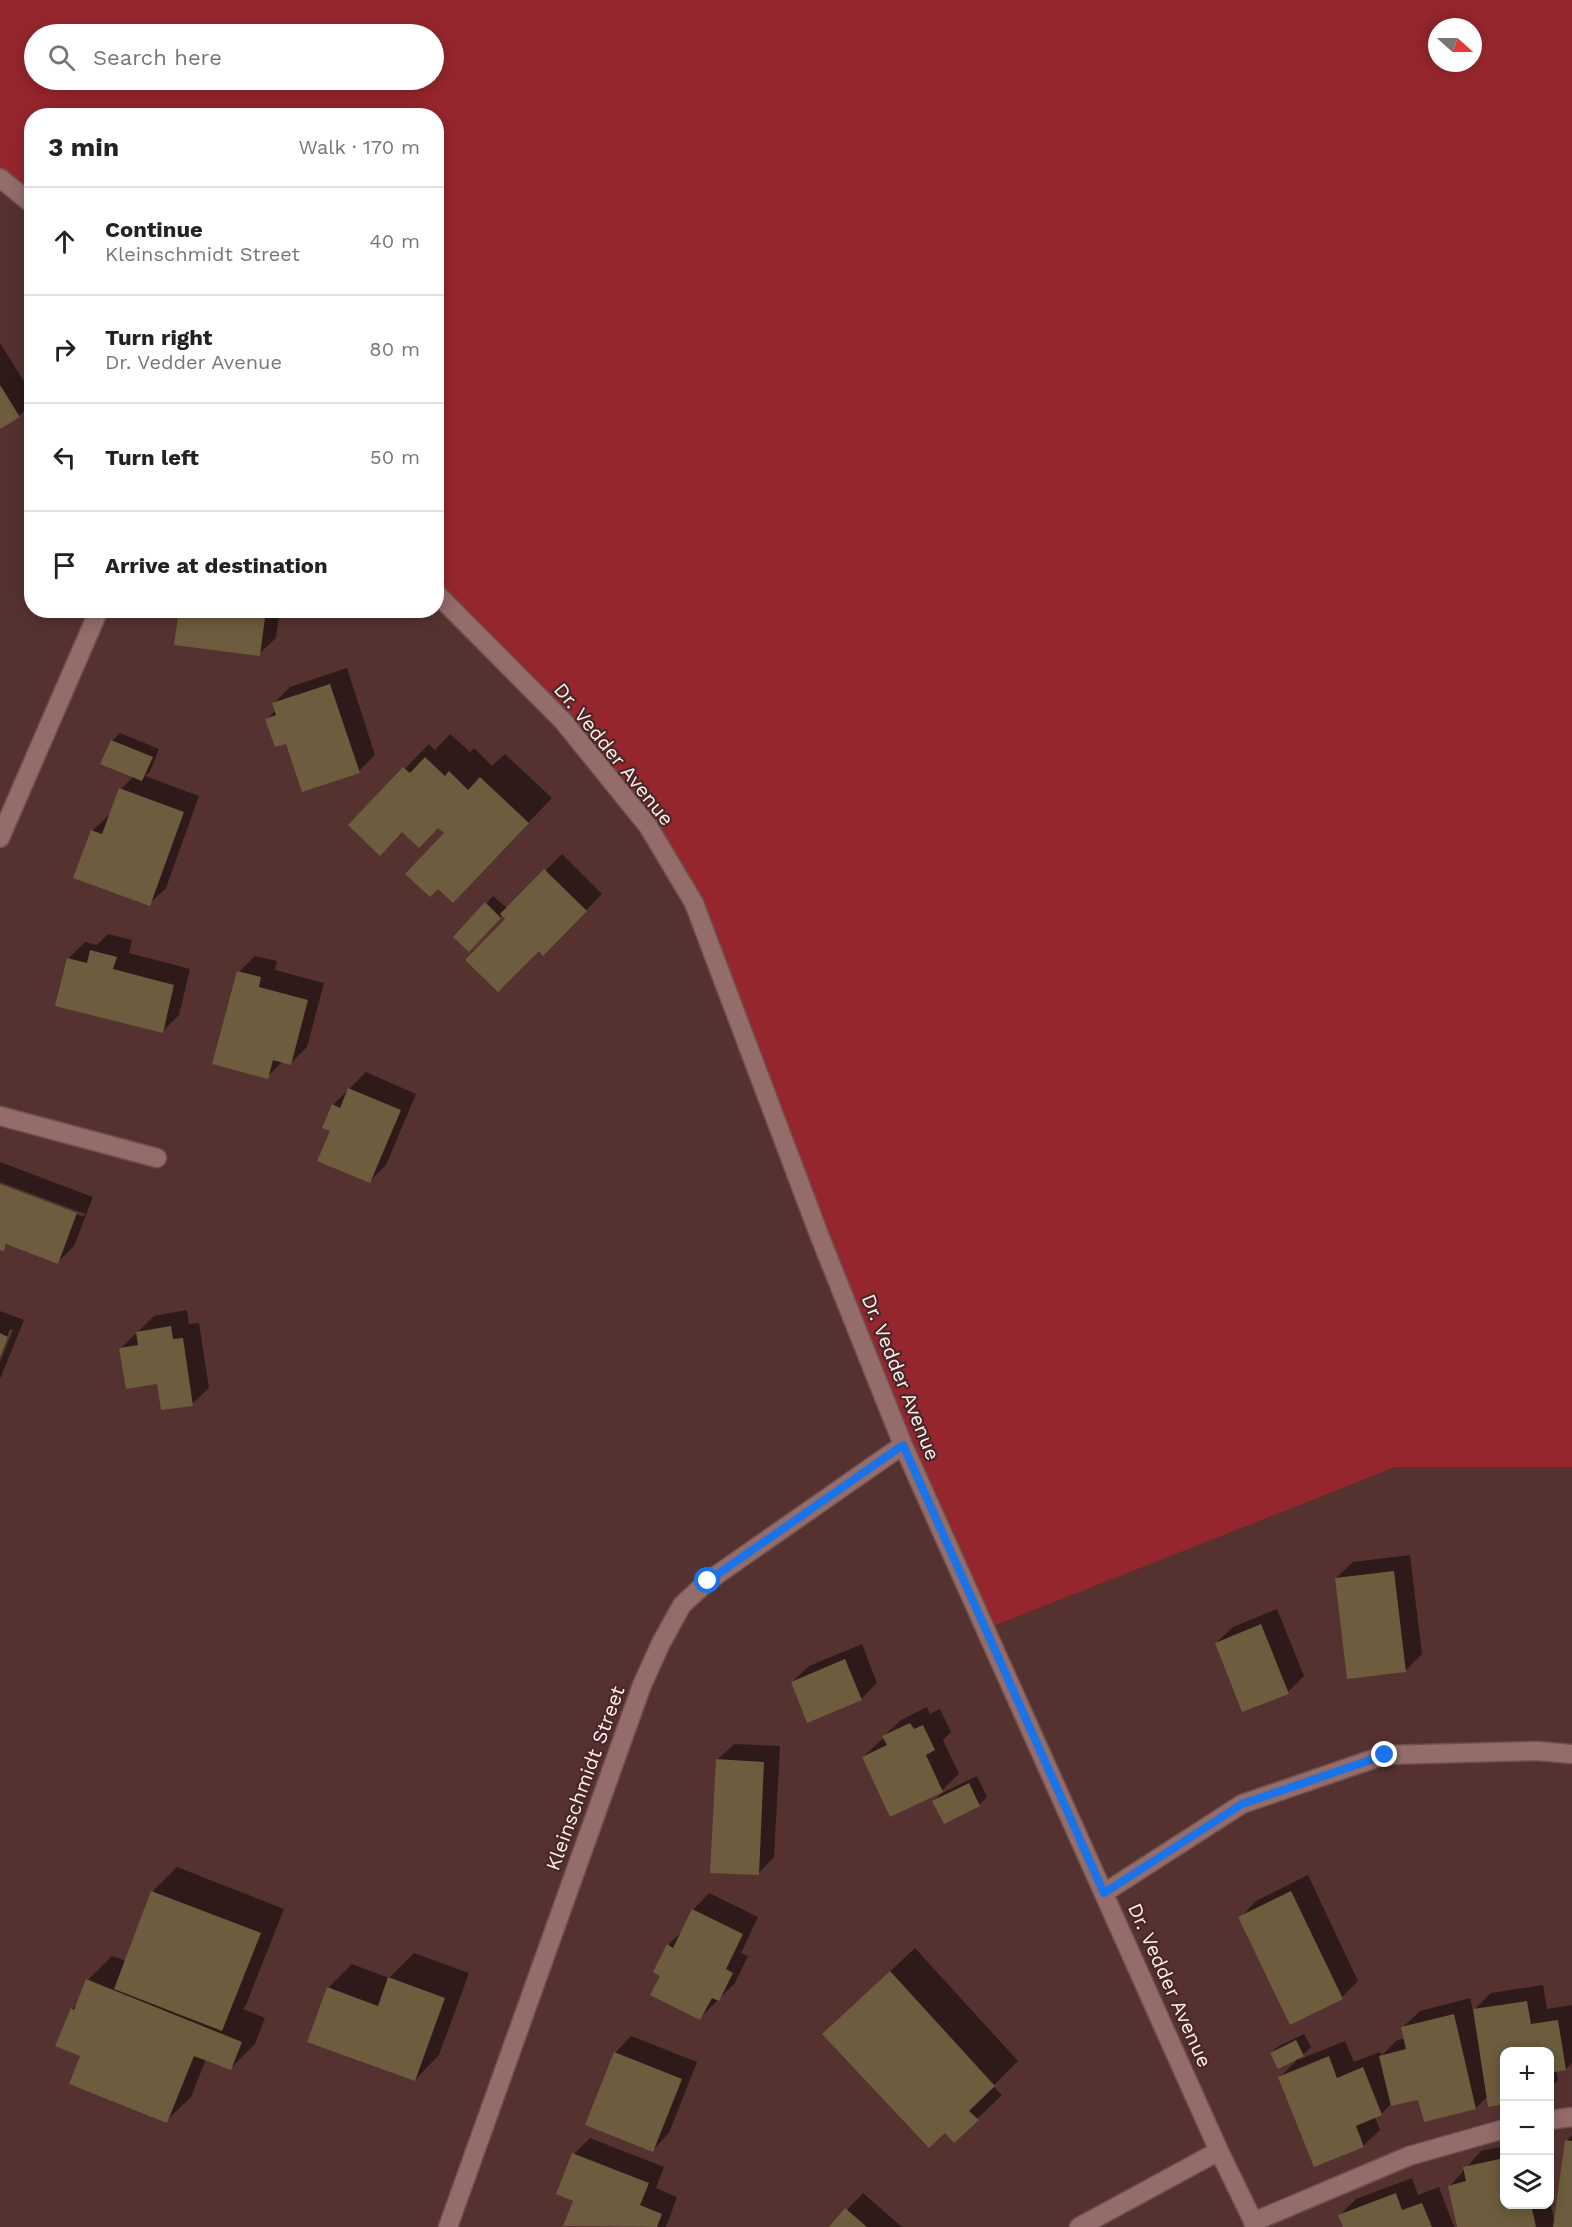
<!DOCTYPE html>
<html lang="en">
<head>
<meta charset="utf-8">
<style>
  body { margin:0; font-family:"Work Sans",sans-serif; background:#f6f6f6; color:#222 }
  .controls { position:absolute; right:18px; bottom:18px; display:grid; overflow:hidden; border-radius:12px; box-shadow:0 3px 15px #0003 }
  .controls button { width:54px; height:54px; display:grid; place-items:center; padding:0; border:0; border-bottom:2px solid #e0e0e0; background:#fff; color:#222; font:30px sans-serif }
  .compass { position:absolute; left:1428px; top:18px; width:54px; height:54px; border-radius:50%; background:#fff; box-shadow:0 3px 15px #0003; rotate:111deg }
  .stop { position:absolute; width:18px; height:18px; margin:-14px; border:4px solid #1a73e8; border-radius:50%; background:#fff }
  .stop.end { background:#1a73e8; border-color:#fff; box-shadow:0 2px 6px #0008 }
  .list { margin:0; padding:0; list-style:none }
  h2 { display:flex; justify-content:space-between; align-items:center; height:78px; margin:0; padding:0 24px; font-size:26px }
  h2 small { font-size:20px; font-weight:400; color:#767676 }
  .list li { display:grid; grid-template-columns:39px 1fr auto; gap:18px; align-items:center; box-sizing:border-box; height:108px; padding:0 24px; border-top:2px solid #e0e0e0 }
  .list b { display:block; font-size:22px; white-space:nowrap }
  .list p { margin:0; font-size:20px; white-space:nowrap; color:#767676 }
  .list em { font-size:20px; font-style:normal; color:#767676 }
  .icon { flex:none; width:33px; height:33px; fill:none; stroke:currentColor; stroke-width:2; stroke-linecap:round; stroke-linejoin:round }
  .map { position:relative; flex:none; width:1572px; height:2227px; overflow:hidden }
  .search { position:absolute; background:#fff; box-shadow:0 3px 15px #0003; left:24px; top:24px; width:420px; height:66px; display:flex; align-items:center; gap:15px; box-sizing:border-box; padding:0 21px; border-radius:33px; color:#767676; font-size:22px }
  .panel { position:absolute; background:#fff; box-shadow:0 3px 15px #0003; left:24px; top:108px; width:420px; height:510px; border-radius:24px }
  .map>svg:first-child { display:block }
  .green { fill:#96262d; fill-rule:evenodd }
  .shadow { fill:#0007 }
  .building { fill:#6d5c3d }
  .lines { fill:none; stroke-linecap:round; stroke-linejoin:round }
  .service-casing { stroke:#6c5150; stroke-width:21 }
  .minor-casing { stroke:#6c5150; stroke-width:21 }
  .service { stroke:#946c6a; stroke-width:18 }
  .minor { stroke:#946c6a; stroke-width:18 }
  .route { stroke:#1a73e8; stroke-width:8 }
  .labels { text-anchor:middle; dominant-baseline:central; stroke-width:4.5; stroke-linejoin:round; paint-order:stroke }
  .street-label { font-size:20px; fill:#fdefee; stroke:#492726 }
</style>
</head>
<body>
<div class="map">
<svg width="1572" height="2227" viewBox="0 0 1572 2227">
  <rect width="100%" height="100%" fill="#553230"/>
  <!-- green -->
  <path class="green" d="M0,0h1572v1467h-177l-409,162 -255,-631 -83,-172 -211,-233 -1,-477h-404l-1,88 -31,-26zM1437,27h36v36h-36zM34,34h400v46h-400z"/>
  <!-- shadow -->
  <path class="shadow" d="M0,343l32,51v9l-13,13 -19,12z
    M180,610h100l-4,28 -17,16z
    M347,668l28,87 -16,16 -72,-29 -20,-23 9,-9 -2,-7 16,-16z
    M120,733l39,16 -9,22 -5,5 54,20 -33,92 -17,16 -57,-73 17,-16h2l10,-26 13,-13 -22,-35z
    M450,734l20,18 4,-4 18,18 13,-12 47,44 -75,79 -31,-44 -7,-6 -36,4 -53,-6 79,-81 6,6z
    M562,854l40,40 -59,60 -40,-39 -34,35 -14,-13 38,-41 15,13z
    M108,934l24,6 -3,13 61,16 -11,46 -17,17 -94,-73 17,-17 12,3z
    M255,956l22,5 -2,9 49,13 -17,64 -16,16 -8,-2 -16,16 -28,-105z
    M366,1072l50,22 -30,71 -16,16 -38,-51 1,-25z
    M0,1162l93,35 -19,49 -16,16 -49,-19 -6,6 -3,-1v-63l84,32 1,-3 -85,-32z
    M187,1310l2,14 10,-1 10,65 -17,16 -33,-22 -38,-34 33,-32z
    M0,1311l24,9 -24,59v-17l13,-32 -3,-1 -10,25z
    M1410,1555l12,99 -16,16 -70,-92 17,-16z
    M1277,1609l27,67 -16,16 -72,-49 17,-16z
    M862,1644l15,39 -16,16 -69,-17 17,-16z
    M927,1707l3,7 10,-5 11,23 -8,8 16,34 -17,16 -51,25 -28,-58 17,-16 5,-3 -1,-2 17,-16z
    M734,1744l46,2 -6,111 -16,17 -41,-114z
    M977,1776l10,21 -8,8 -45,-4 8,-8z
    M177,1867l107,42 -38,96 -3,4 22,9 -10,26 -25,25 -24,-10 -15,38 -25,24 -84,-65 -10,-47 6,-6 10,-23 24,-24 14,5 27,-70z
    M1308,1875l50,106 -16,16 -102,-79 16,-17z
    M709,1893l49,24 -17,36 7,3 -13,27 -35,35 -38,-43 6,-30 15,-15 10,-20z
    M915,1948l103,113 -25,25 9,9 -25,24 -128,-109z
    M414,1953l55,20 -30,82 -24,25 -87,-92 24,-24 37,14z
    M1543,1985l4,24 25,-4v65v-7l-6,6 -10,1 2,10 -8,8v-36h-46v50l-15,3 -1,-9 -12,12 -57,-10 -28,6 -10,10 -6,3 5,13 -17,16 -83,-69 19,-19 -28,-5 8,-7 25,-12 7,13 -13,13 47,-19 9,21 26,-10 1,4 16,-16 9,-2 -3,-11 17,-16 50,-13 3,13 18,-18z
    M631,2036l66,26 -28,71 -16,17 -38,-97z
    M1572,2135v92h-114l-8,-41 31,-35 23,-5v58h46v-5l5,26 12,-85z
    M590,2138l74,29 -8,21 21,9 -11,30 -101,-1 10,-26 -1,-46z
    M1412,2178l6,17 21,-8 15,40h-109l-5,-12 16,-16z
    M863,2193l39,34h-71z"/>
  <!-- building -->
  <path class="building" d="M0,385l20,32 -20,12z
    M179,610h87l-6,46 -86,-11z
    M330,684l30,89 -58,19 -16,-48 -11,3 -10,-28 11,-4 -4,-12z
    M111,740l42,17 -11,24 -42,-17z
    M425,757l20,19 4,-5 19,19 12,-13 49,46 -76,80 -15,-14 -8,8 -25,-23 39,-41 -6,-5 -19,20 -17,-16 -22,24 -32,-31 55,-58 7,6z
    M119,788l65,24 -34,94 -77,-28 18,-48 11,4z
    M544,869l43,42 -44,45 -4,-5 -41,41 -33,-32 40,-41 -5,-5z
    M485,902l16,16 -32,34 -16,-15z
    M90,950l27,7 -4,12 61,16 -11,48 -108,-27 12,-48 20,5z
    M237,971l24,6 -2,10 49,13 -17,65 -18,-5 -5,19 -56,-15z
    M348,1088l53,22 -31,73 -53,-22 13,-30 -8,-3 10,-24 8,4z
    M0,1184l77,29 -19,51 -52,-20 -2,7 -4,-1z
    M171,1326l2,13 10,-1 10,68 -32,4 -4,-26 -31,5 -7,-41 19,-3 -2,-13z
    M0,1333l8,4 -8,20z
    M1394,1571l12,101 -59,7 -12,-101z
    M1261,1624l28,70 -47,18 -27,-69z
    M845,1659l17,41 -55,23 -16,-41z
    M910,1723l4,6 9,-4 12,25 -9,5 17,37 -53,25 -28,-60 25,-12 -5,-9z
    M716,1759l48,3 -5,113 -49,-2z
    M969,1783l11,23 -36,18 -12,-23z
    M151,1891l110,42 -39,98 -108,-42z
    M1291,1891l52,108 -53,26 -52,-108z
    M692,1909l51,25 -17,35 7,4 -14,28 -7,-3 -12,22 -50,-25 10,-19 -7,-4 14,-28 6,4z
    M890,1971l105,115 -26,25 10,9 -25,23 -9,-10 -16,15 -107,-114z
    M388,1977l57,21 -30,83 -108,-39 20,-55 51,19z
    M86,1979l156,63 -11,28 -37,-14 -27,67 -98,-39 11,-28 -25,-10 16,-38 3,2z
    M1527,2001l4,23 27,-4 8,50 -16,3v-21h-46v52l-16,3 -15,-98z
    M1454,2014l22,95 -52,13 -6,-22 -27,6 -12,-50 27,-7 -5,-22z
    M1296,2040l8,16 -26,13 -8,-16z
    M614,2052l68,27 -29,73 -68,-27z
    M1329,2056l8,22 26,-11 19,48 -26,11 8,21 -50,20 -36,-90z
    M1565,2140l7,1v86h-19z
    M572,2153l77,30 -9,22 22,9 -5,13 -94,-1 10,-25 -17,-7z
    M1504,2158v46h27l5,23h-79l-9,-41 18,-5 -3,-14z
    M1396,2193l6,17 20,-7 10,24h-89l-5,-12z
    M845,2208l22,19h-38z"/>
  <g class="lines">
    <!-- service casing -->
    <g class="service-casing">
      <path id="service" d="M0,1116l157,42
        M1104,1893l138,-89 143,-49 153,-4 34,3
        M1550,2120l22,-3
        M1253,2222l156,-66 95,-27"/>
    </g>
    <!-- minor casing -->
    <g class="minor-casing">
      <path id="minor" d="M0,178l32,26
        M436,593l127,128 85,105 46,77 126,334 83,208 316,706 37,76
        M0,838l99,-228
        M448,2227l194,-542 19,-42 21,-38 26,-24 195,-136
        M1079,2227l140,-76"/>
    </g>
    <!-- service -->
    <use href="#service" class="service"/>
    <!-- minor -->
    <use href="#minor" class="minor"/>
  </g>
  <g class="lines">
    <!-- route -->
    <path class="route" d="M708,1581l195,-136 201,448 138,-89 143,-49"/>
  </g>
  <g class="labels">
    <!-- street labels -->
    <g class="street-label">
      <text transform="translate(614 754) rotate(51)">Dr. Vedder Avenue</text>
      <text transform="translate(901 1377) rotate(68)">Dr. Vedder Avenue</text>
      <text transform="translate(585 1778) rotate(-70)">Kleinschmidt Street</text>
      <text transform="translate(1170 1985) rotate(66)">Dr. Vedder Avenue</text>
    </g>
  </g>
</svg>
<div class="controls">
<button>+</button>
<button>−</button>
<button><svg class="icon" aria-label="layers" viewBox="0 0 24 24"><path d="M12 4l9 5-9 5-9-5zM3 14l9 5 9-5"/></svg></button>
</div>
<svg class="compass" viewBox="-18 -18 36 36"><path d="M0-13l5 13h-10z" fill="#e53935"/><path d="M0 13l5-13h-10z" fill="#767676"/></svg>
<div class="stop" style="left:708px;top:1581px"></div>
<div class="stop end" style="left:1385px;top:1755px"></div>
<div class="search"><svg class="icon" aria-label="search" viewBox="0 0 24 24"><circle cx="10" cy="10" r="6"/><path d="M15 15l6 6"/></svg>Search here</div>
<section class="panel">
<h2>3 min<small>Walk · 170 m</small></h2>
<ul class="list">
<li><svg class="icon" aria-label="ahead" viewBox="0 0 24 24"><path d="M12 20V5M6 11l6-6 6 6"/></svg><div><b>Continue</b><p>Kleinschmidt Street</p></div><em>40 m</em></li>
<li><svg class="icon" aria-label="right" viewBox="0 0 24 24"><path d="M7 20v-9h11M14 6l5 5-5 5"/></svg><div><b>Turn right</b><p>Dr. Vedder Avenue</p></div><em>80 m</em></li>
<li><svg class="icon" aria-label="left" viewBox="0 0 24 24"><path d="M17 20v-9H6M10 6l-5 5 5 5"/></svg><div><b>Turn left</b></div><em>50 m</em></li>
<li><svg class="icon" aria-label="arrive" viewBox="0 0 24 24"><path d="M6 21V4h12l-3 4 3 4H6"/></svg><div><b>Arrive at destination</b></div></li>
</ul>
</section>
</div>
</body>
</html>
